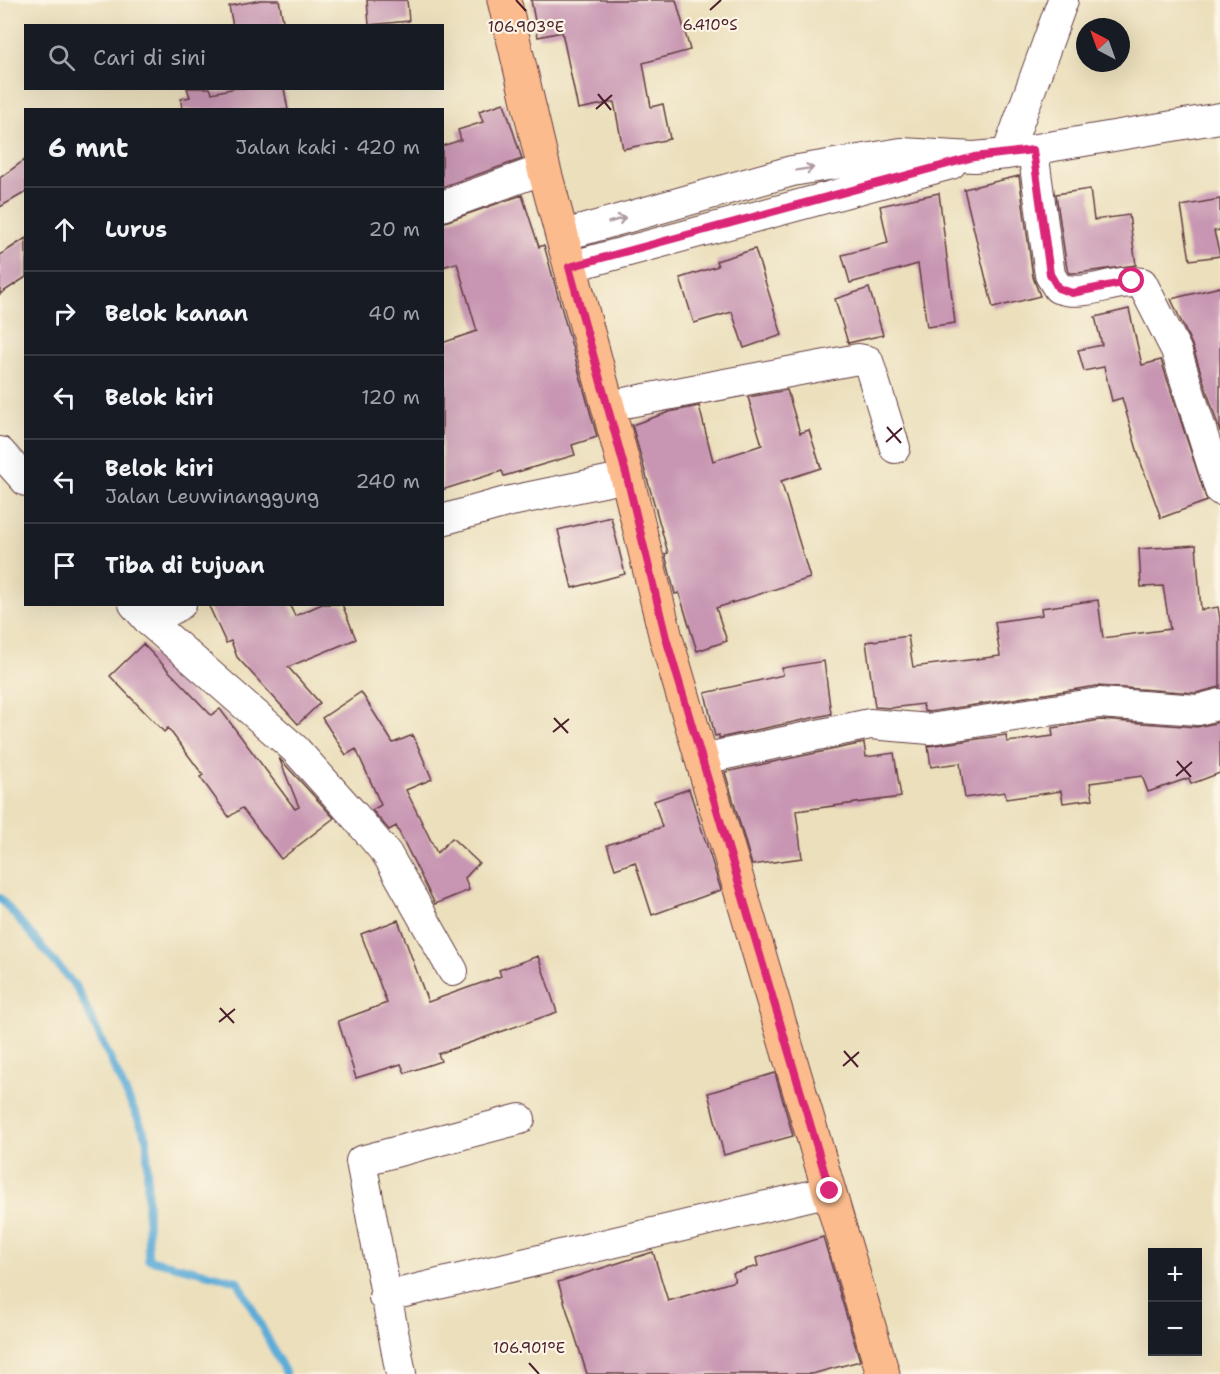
<!DOCTYPE html>
<html lang="id">
<head>
<meta charset="utf-8">
<style>
  body { margin:0; font-family:"Shantell Sans",sans-serif; background:#242831; color:#f1f3f6 }
  .controls { position:absolute; right:18px; bottom:18px; display:grid; overflow:hidden; border-radius:0px; box-shadow:0 6px 24px #0002 }
  .controls button { width:54px; height:54px; display:grid; place-items:center; padding:0; border:0; border-bottom:2px solid #363941; background:#171b24; color:#f1f3f6; font:30px sans-serif }
  .compass { position:absolute; left:1076px; top:18px; width:54px; height:54px; border-radius:50%; background:#171b24; box-shadow:0 6px 24px #0002; rotate:319deg }
  .stop { position:absolute; width:18px; height:18px; margin:-14px; border:4px solid #db2777; border-radius:50%; background:#fff }
  .stop.end { background:#db2777; border-color:#fff; box-shadow:0 2px 6px #0008 }
  .list { margin:0; padding:0; list-style:none }
  h2 { display:flex; justify-content:space-between; align-items:center; height:78px; margin:0; padding:0 24px; font-size:26px }
  h2 small { font-size:20px; font-weight:400; color:#9ea1a6 }
  .list li { display:grid; grid-template-columns:39px 1fr auto; gap:18px; align-items:center; box-sizing:border-box; height:84px; padding:0 24px; border-top:2px solid #363941 }
  .list b { display:block; font-size:22px; white-space:nowrap }
  .list p { margin:0; font-size:20px; white-space:nowrap; color:#9ea1a6 }
  .list em { font-size:20px; font-style:normal; color:#9ea1a6 }
  .icon { flex:none; width:33px; height:33px; fill:none; stroke:currentColor; stroke-width:2; stroke-linecap:round; stroke-linejoin:round }
  .map { position:relative; flex:none; width:1220px; height:1374px; overflow:hidden }
  .search { position:absolute; background:#171b24; box-shadow:0 6px 24px #0002; left:24px; top:24px; width:420px; height:66px; display:flex; align-items:center; gap:15px; box-sizing:border-box; padding:0 21px; border-radius:0px; color:#9ea1a6; font-size:22px }
  .panel { position:absolute; background:#171b24; box-shadow:0 6px 24px #0002; left:24px; top:108px; width:420px; height:498px; border-radius:0px }
  .map>svg:first-child { display:block }
  .lines { fill:none; stroke-linecap:round; stroke-linejoin:round }
  .stream { stroke:#5dacd7; stroke-width:8 }
  .building { fill:#c896b2 }
  .minor-casing { stroke:#623c41; stroke-width:32 }
  .major-casing { stroke:#623c41; stroke-width:35 }
  .minor { stroke:#fff; stroke-width:30 }
  .major { stroke:#fbbb8d; stroke-width:33 }
  .oneway { stroke:#ae9aa0 }
  .route { stroke:#db2777; stroke-width:8 }
  .ticks { fill:none; stroke:#4a1f2b; stroke-width:2 }
  .ticks-label { font-size:15px; text-anchor:middle; fill:#4a1f2b; stroke:#fcf5e5; stroke-width:4.5; stroke-linejoin:round; paint-order:stroke }
</style>
</head>
<body>
<div class="map">
<svg width="1220" height="1374" viewBox="0 0 1220 1374">
  <rect width="100%" height="100%" fill="#fcf5e5"/>
  <filter id="ink" filterUnits="userSpaceOnUse"><feTurbulence type="fractalNoise" baseFrequency=".0167" numOctaves="2"/><feDisplacementMap in="SourceGraphic" scale="12" xChannelSelector="R" yChannelSelector="G"/><feConvolveMatrix kernelMatrix="1 2 1 2 8 2 1 2 1" color-interpolation-filters="sRGB"/></filter>
  <filter id="wash" filterUnits="userSpaceOnUse"><feTurbulence type="fractalNoise" baseFrequency=".008" numOctaves="4" result="noise"/><feDisplacementMap in="SourceGraphic" scale="24" xChannelSelector="R" yChannelSelector="G"/><feGaussianBlur stdDeviation="1.35" result="paint"/><feColorMatrix in="noise" values="0 0 0 0 0 0 0 0 0 0 0 0 0 0 0 0 0 1.4 0 .05"/><feComposite in="paint" operator="in"/></filter>
  <g filter="url(#wash)">
    <rect width="100%" height="100%" fill="#ebdfbc"/>
    <g class="lines">
      <!-- stream -->
      <path class="stream" d="M0,898l77,90 70,150 1,121 90,22 48,93"/>
    </g>
    <g id="blocks">
      <!-- building -->
      <path class="building" d="M261,0h18l5,26h-51l-4,-20z
        M367,0h40l2,21 -40,4z
        M531,0h145l14,50 -47,13 8,44 12,-3 7,35 -47,10 -9,-47 -36,7 -16,-77 -24,5z
        M187,88h23l2,5 24,-5h48l4,22h-106l-1,-11 9,-2z
        M504,103l18,56 -80,28v-41l19,-6 -3,-10 25,-8 -4,-11z
        M26,159v33l-26,15v-29z
        M1019,176l14,101 7,19 -47,12 -29,-119z
        M1090,189l4,31 35,-5 7,50 -58,8h-9l-2,-4 -11,-75z
        M939,193l16,130 -28,4 -9,-63 -68,19 -8,-28 46,-12 -8,-37z
        M522,195l17,52 5,-2 53,192 -25,8 3,10 -71,21 -2,-5 -60,19v-147l35,-12 -20,-68 -15,4v-44z
        M1220,199v31l-6,1 6,25 -30,4 -9,-54z
        M26,238v39l-26,17v-39z
        M755,249l27,86 -38,13 -12,-36 -38,11 -14,-45 38,-12 -2,-5z
        M1220,287v145l-28,-87 -21,-46z
        M869,288l14,47 -35,8 -13,-44z
        M1129,309l13,56 19,-5 46,141 -46,17 -21,-58 -18,-62 -10,3 -8,-34 -20,4 -6,-21 24,-5 -7,-28z
        M787,390l13,43 9,-3 12,38 -40,13 29,97 -94,30 11,33 -30,10 -18,-58 -4,1 -10,-40 3,-1 -36,-128 37,-13 30,-6 14,55 49,-16 -14,-48z
        M611,517l14,57 -53,14 -14,-58z
        M1196,545l5,65 17,-3 2,12v68l-24,6 -99,-7 -168,26 -5,-1 -1,-7 -32,4 -16,-1 -9,-65 42,-6 5,31 87,-11 -5,-34 47,-7 -1,-7 57,-8 5,38 67,-9 -7,-43 -22,1 -2,-38z
        M208,604h81l6,12 27,-12h20l14,35 -68,28 32,36 -22,21 -61,-67 -6,-16 -5,2z
        M143,644l68,71 9,-6 75,100 4,-2 -20,-49 55,60 -53,41 -39,-51 -13,9 -29,-40 3,-2 -35,-47 -4,4 -54,-56z
        M824,661l7,53 -112,24v-3l-4,1 -10,-43 78,-18 -1,-7z
        M361,692l32,51 20,-8 19,44 -26,11 31,63 15,-15 27,25 -14,15 4,12 -34,14 -39,-78 -7,4 -17,-20 9,-5 -25,-56 -10,6 -24,-37z
        M1100,720l97,7 23,-5v51l-29,11 -2,-6 -41,14 -6,-16 -52,7 3,16 -30,4 -2,-12 -55,8 -1,-7 -40,6 -5,-35 -29,4 -3,-21 78,-11 1,7 46,-6 -1,-8z
        M864,743l2,14 28,-4 7,44 -105,14 6,47 -50,7 -27,-93z
        M689,789l32,101 -69,25 -17,-53 -20,7 -8,-24 55,-18 -8,-26z
        M398,920l30,82 73,-26 -2,-6 39,-14 19,56 -119,42 3,7 -36,12 -4,-9 -45,14 -18,-57 49,-18 -26,-69z
        M775,1073l18,63 -69,19 -16,-62z
        M823,1237l37,124 -48,13h-225l-29,-92 95,-30 15,49 67,-20 -2,-8 25,-7 -2,-8z"/>
    </g>
  </g>
  <g filter="url(#ink)">
    <use href="#blocks" fill-opacity="0" stroke="#623c41" stroke-width="1.5"/>
    <g class="lines">
      <!-- minor casing -->
      <g class="minor-casing">
        <path id="minor" d="M1033,151l17,124 8,13c29,10 55,-10 84,-5l34,67 44,140
          M1007,154l56,-154
          M442,206l102,-37
          M561,236l231,-65 109,-18 73,4 33,-3 213,-36
          M569,267l382,-103
          M608,406l250,-47 10,2 27,87
          M0,452l26,29
          M442,520l64,-18 121,-25
          M134,604l16,18 31,-18
          M150,622l145,127 59,66 33,39 66,117
          M702,759l168,-35 60,5 169,-26 99,7 22,-6
          M384,1297l446,-106
          M401,1374l-40,-213 159,-42"/>
      </g>
      <!-- major casing -->
      <g class="major-casing">
        <path id="major" d="M504,0l40,169 83,308 39,161 217,736"/>
      </g>
      <!-- minor -->
      <use href="#minor" class="minor"/>
      <!-- major -->
      <use href="#major" class="major"/>
    </g>
    <!-- one-way arrows -->
    <defs><path id="oneway-shaft" d="M-6 0H5M1.5-3L5.5 0L1.5 3" fill="none" stroke-width="1.6" stroke-linecap="round" stroke-linejoin="round" transform="scale(1.5)"/></defs>
    <g class="oneway">
      <use href="#oneway-shaft" transform="translate(805 169) rotate(-9)"/>
      <use href="#oneway-shaft" transform="translate(617 220) rotate(-16)"/>
    </g>
  </g>
  <g class="lines" filter="url(#ink)">
    <!-- route -->
    <path class="route" d="M830,1191l-164,-553 -39,-161 -58,-210 405,-110 59,-7 17,124 8,14 14,5 60,-12"/>
  </g>
  <!-- ticks -->
  <path class="ticks" d="M516,0l10,11M710,10l11,-10M598,94l13,16M596,109l16,-14M887,427l14,16M886,442l16,-14M554,718l14,15M553,732l16,-13M1177,761l14,16M1176,776l16,-14M220,1008l14,15M219,1022l16,-13M844,1051l14,16M843,1066l16,-14M529,1363l10,11"/>
  <g class="ticks-label">
    <text x="710" y="30">6.410°S</text>
    <text x="526" y="32">106.903°E</text>
    <text x="529" y="1353">106.901°E</text>
  </g>
</svg>
<div class="controls">
<button>+</button>
<button>−</button>
</div>
<svg class="compass" viewBox="-18 -18 36 36"><path d="M0-13l5 13h-10z" fill="#e53935"/><path d="M0 13l5-13h-10z" fill="#9ea1a6"/></svg>
<div class="stop" style="left:1132px;top:281px"></div>
<div class="stop end" style="left:830px;top:1191px"></div>
<div class="search"><svg class="icon" aria-label="search" viewBox="0 0 24 24"><circle cx="10" cy="10" r="6"/><path d="M15 15l6 6"/></svg>Cari di sini</div>
<section class="panel">
<h2>6 mnt<small>Jalan kaki · 420 m</small></h2>
<ul class="list">
<li><svg class="icon" aria-label="ahead" viewBox="0 0 24 24"><path d="M12 20V5M6 11l6-6 6 6"/></svg><div><b>Lurus</b></div><em>20 m</em></li>
<li><svg class="icon" aria-label="right" viewBox="0 0 24 24"><path d="M7 20v-9h11M14 6l5 5-5 5"/></svg><div><b>Belok kanan</b></div><em>40 m</em></li>
<li><svg class="icon" aria-label="left" viewBox="0 0 24 24"><path d="M17 20v-9H6M10 6l-5 5 5 5"/></svg><div><b>Belok kiri</b></div><em>120 m</em></li>
<li><svg class="icon" aria-label="left" viewBox="0 0 24 24"><path d="M17 20v-9H6M10 6l-5 5 5 5"/></svg><div><b>Belok kiri</b><p>Jalan Leuwinanggung</p></div><em>240 m</em></li>
<li><svg class="icon" aria-label="arrive" viewBox="0 0 24 24"><path d="M6 21V4h12l-3 4 3 4H6"/></svg><div><b>Tiba di tujuan</b></div></li>
</ul>
</section>
</div>
</body>
</html>
